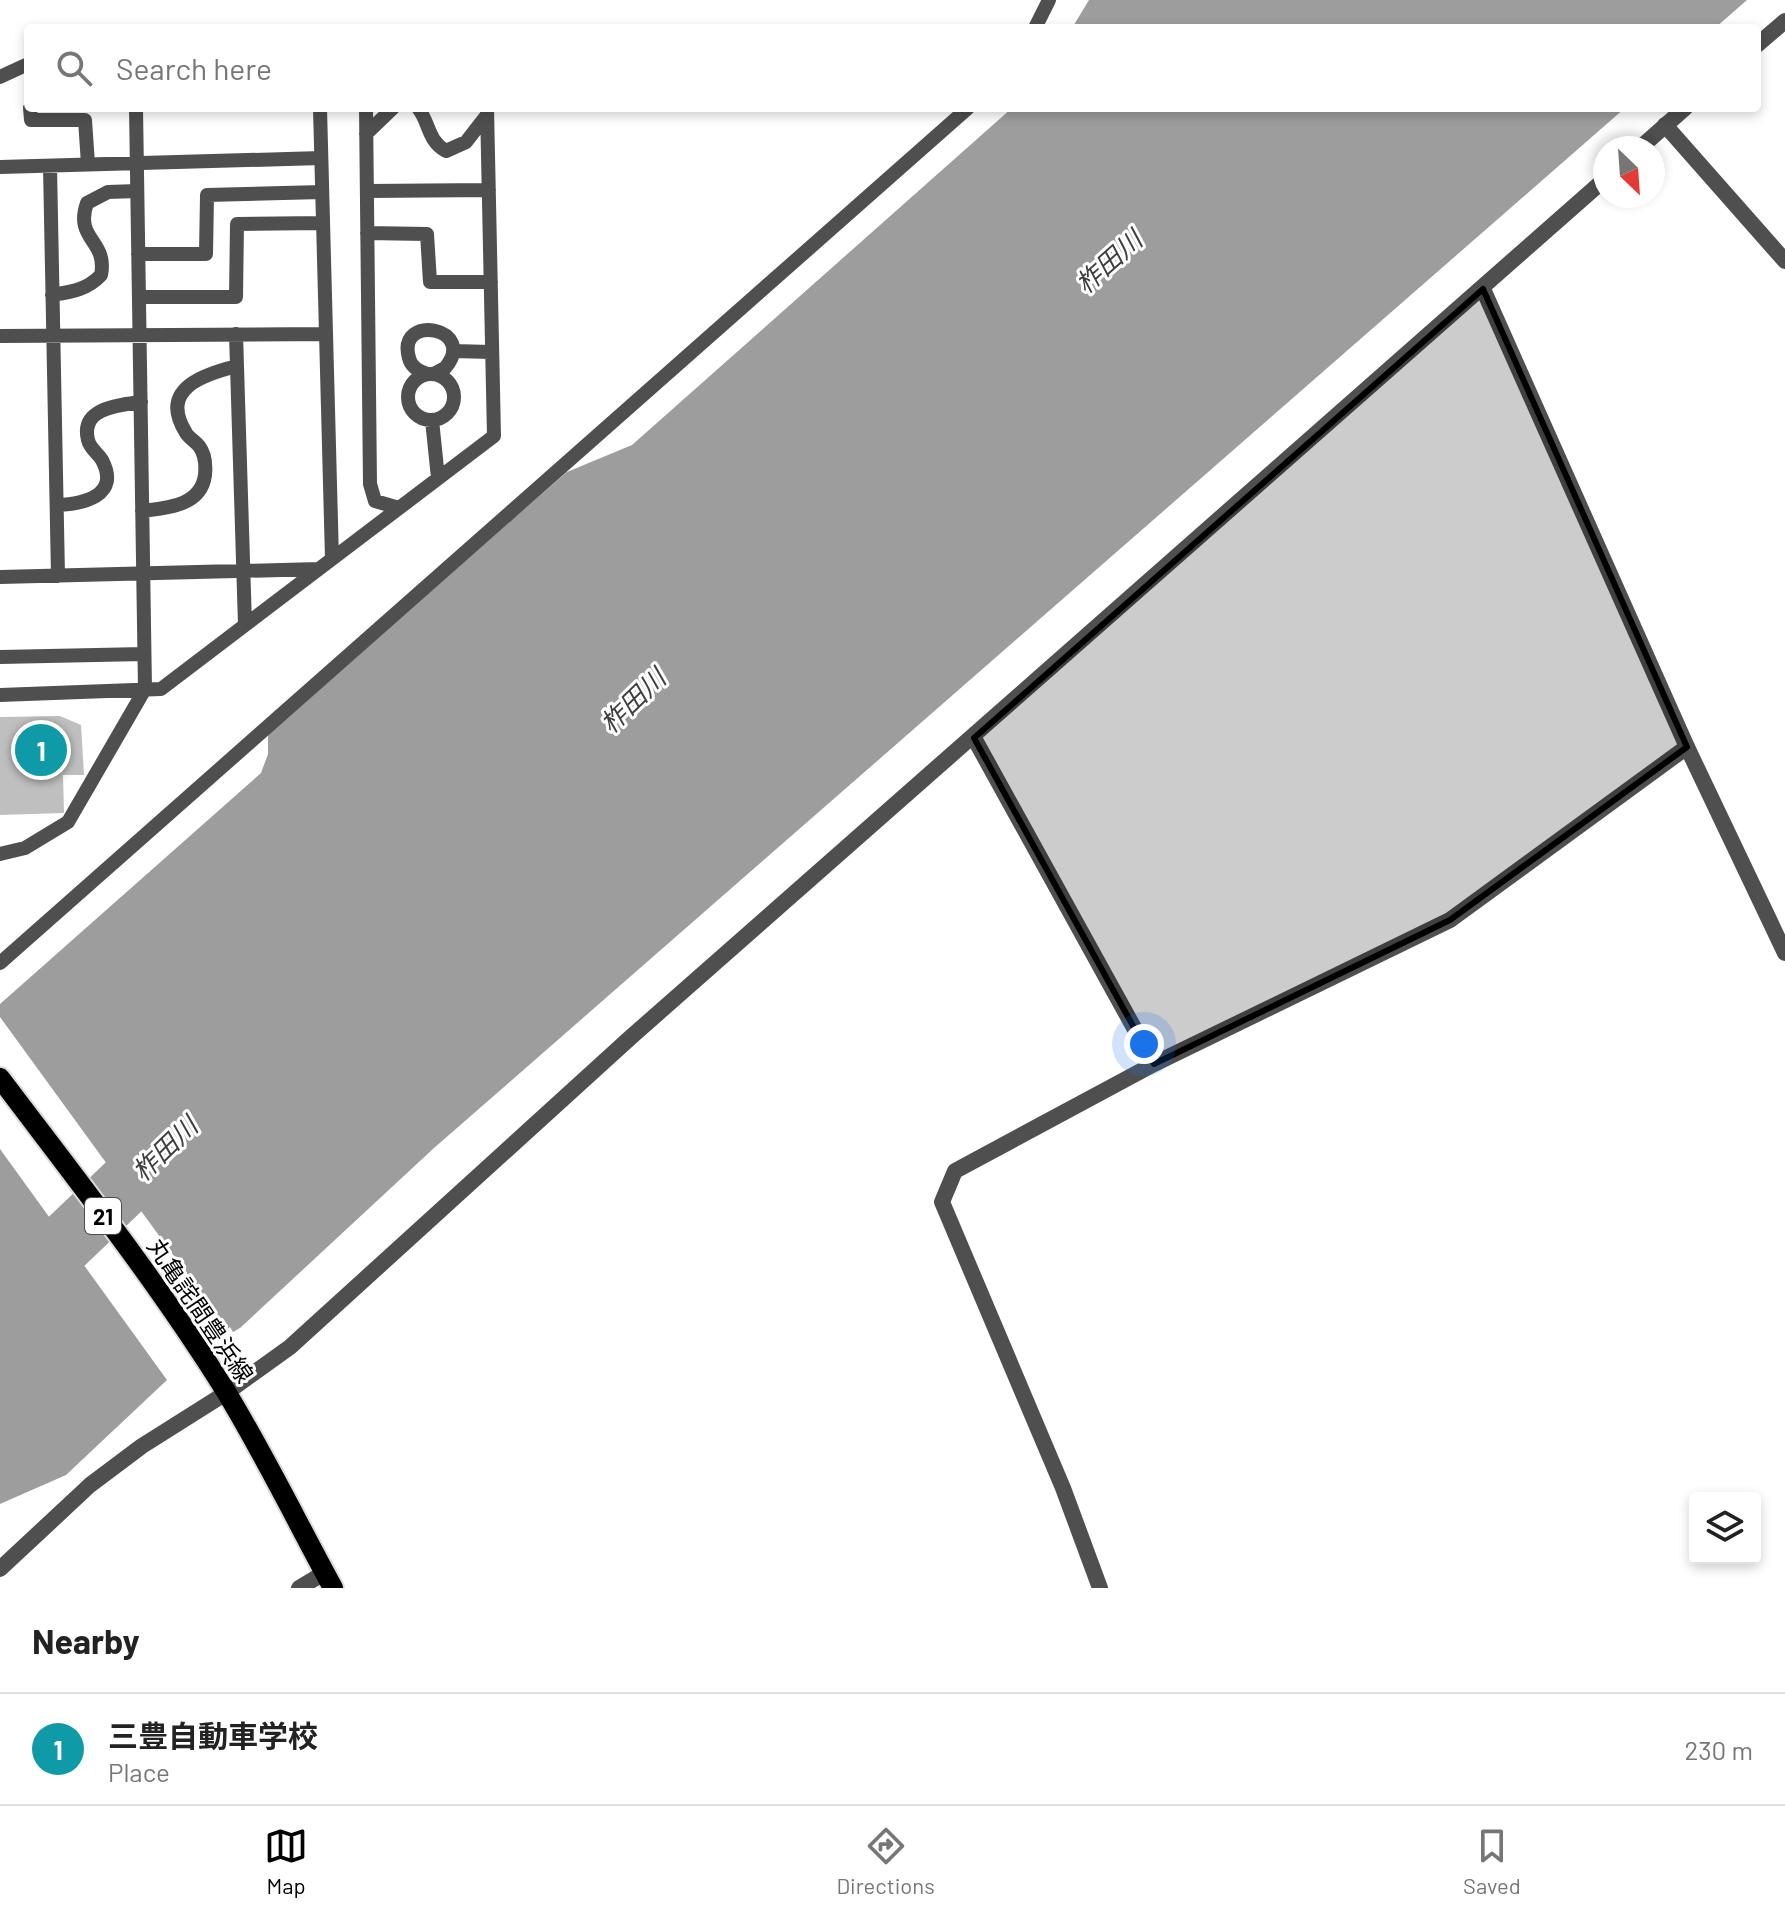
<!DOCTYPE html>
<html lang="en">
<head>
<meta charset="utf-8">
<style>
  body { margin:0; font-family:Barlow,"Noto Sans JP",sans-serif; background:#f2f2f2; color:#222 }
  .controls { position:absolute; right:24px; bottom:24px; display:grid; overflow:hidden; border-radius:8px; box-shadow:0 4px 12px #0003 }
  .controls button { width:72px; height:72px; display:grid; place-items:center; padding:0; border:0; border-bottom:2px solid #e0e0e0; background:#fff; color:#222; font:40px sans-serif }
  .compass { position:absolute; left:1593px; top:136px; width:72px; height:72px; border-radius:50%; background:#fff; box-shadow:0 4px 12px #0003; rotate:155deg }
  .you { position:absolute; left:1144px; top:1044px; width:28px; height:28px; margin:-20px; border:6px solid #fff; border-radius:50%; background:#1a73e8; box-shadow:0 0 0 12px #1a73e833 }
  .badge { display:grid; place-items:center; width:52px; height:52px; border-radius:50%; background:#000; color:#fff; font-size:26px; font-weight:700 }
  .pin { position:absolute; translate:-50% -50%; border:4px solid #fff; box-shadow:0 2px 8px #0006 }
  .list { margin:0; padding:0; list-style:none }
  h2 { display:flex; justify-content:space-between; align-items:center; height:104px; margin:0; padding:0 32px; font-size:34px }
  h2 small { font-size:26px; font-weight:400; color:#767676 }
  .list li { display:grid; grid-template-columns:52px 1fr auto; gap:24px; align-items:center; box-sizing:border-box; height:112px; padding:0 32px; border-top:2px solid #e0e0e0 }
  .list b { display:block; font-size:30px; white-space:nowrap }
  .list p { margin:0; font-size:26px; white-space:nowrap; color:#767676 }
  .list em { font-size:26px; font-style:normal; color:#767676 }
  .icon { flex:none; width:44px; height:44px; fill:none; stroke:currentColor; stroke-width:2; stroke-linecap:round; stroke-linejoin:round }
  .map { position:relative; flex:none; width:1785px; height:1588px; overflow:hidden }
  .search { position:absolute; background:#fff; box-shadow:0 4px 12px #0003; left:24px; right:24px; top:24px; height:88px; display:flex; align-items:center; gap:20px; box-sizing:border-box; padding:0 28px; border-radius:8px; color:#767676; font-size:30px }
  .sheet { height:216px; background:#fff }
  nav { display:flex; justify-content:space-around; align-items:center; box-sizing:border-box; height:112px; border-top:2px solid #e0e0e0; background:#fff; font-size:22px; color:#767676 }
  nav a { display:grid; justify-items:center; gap:4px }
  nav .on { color:#000 }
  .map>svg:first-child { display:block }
  .water { fill:#9d9d9d }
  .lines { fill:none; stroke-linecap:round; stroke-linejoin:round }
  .river { stroke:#9d9d9d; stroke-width:60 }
  .building { fill:#bfbfbf }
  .primary-casing { stroke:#dbdbdb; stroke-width:24 }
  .service { stroke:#4f4f4f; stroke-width:14 }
  .minor { stroke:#4f4f4f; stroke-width:16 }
  .tertiary { stroke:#4f4f4f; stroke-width:16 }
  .primary { stroke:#000; stroke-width:20 }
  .marked { fill:#000; fill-opacity:0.2; stroke:#000; stroke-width:6; stroke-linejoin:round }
  .labels { text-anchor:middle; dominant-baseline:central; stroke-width:6; stroke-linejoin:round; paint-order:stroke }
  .shield { fill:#fff; stroke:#4c4c4c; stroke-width:2 }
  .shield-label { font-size:22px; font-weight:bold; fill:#000 }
  .street-label { font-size:24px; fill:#000; stroke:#fff }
  .water-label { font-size:26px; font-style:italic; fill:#3e3e3e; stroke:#fff }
</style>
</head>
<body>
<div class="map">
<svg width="1785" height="1588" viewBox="0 0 1785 1588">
  <rect width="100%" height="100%" fill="#fff"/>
  <!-- water -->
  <path class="water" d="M1089,0h658l-32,28h-643z
    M1012,108h613l-1191,1040 -194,180 -7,4 -3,-5 -3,2 -227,-312v-13l261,-231 7,-19v-22l299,-260 65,-27z
    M0,1149l167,231 -101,95 -66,29z"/>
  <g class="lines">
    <!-- river -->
    <path class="river" d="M0,1305l182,-174"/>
  </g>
  <!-- building -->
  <path class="building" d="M60,716l21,9 3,50h-21l1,38 -64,2v-98z"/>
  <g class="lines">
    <!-- primary casing -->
    <g class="primary-casing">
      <path id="primary" d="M0,1078c77,102 157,203 225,312 39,64 72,132 108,198"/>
    </g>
    <!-- service -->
    <path class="service" d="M1035,28l14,-28
      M0,77l28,-13
      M30,108l1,12h54l3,44
      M366,108l4,376 5,17 24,7
      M418,108c12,15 9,32 28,43l20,-9 21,-27
      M366,134l27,-26
      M50,166l8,410
      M0,167l321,-9
      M367,191l122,-1
      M367,233l60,1 3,48h61
      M138,254h68l1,-59 115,-3
      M52,295c19,-3 35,-5 49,-20 7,-35 -27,-35 -14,-72l21,-11 29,-1
      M139,297h97l1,-73 86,-1
      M236,334l9,291
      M0,336l326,-2
      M453,351l38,1
      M427,374c-9,-3 -16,-7 -18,-16 -13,-46 70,-30 36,10l-11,6
      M408 397a23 23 0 1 1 46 0a23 23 0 1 1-46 0Z
      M432,420l6,58
      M57,505c26,-1 64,-9 45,-45 -4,-7 -12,-11 -14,-20 -8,-32 31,-35 53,-38
      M142,511c25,-3 59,-5 63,-36 1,-10 0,-21 -6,-29 -4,-5 -10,-8 -13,-13 -28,-45 19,-59 51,-67
      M332,559l162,-123 -7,-328
      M0,577l319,-8
      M0,657l144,-3
      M0,695l161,-6 171,-130 -12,-451
      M0,854l25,-6 43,-26 77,-133 -9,-581
      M0,963l968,-855"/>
    <!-- minor -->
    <path class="minor" d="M1665,125l120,136
      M974,738l180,326
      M0,1569l90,-84 52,-39 84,-53
      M299,1588l25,-15
      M1100,1588l-37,-100 -121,-286 13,-31 199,-107 296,-144 237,-173"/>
    <!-- tertiary -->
    <path class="tertiary" d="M1757,45l28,-24
      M1640,148l45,-40
      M1483,289l204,458 98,206
      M226,1393l64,-46 341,-310 974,-858"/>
    <!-- primary -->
    <use href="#primary" class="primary"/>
  </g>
  <!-- marked area -->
  <path class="marked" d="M1483,289l204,458 -237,173 -296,144 -180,-326z"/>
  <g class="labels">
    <!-- shield labels -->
    <rect class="shield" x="85" y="1198" width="36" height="36" rx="6"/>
    <g class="shield-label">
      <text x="103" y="1216">21</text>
    </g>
    <!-- street labels -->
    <g class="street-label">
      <text transform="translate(201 1310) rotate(56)">丸亀詫間豊浜線</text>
    </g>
    <!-- water labels -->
    <g class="water-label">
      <text transform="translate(1108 261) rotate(-42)">柞田川</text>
      <text transform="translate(632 700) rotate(-44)">柞田川</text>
      <text transform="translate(164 1148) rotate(-44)">柞田川</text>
    </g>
  </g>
</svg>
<div class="controls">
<button><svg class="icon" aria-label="layers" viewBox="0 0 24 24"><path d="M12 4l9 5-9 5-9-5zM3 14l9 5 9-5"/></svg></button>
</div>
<svg class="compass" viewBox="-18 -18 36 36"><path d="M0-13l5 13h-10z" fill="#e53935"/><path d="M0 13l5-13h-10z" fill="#767676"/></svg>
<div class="you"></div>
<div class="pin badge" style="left:41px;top:750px;background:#0f9aa8">1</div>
<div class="search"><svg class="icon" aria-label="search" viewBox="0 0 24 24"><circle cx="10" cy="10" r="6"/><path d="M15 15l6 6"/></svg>Search here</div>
</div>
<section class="sheet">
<h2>Nearby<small></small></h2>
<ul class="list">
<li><span class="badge" style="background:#0f9aa8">1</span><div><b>三豊自動車学校</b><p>Place</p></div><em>230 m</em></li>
</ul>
</section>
<nav>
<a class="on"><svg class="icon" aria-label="map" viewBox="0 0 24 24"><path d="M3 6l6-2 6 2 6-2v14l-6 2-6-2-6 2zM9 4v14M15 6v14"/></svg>Map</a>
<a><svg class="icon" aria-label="directions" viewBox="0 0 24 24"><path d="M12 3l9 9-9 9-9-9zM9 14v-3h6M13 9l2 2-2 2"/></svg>Directions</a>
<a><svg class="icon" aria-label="saved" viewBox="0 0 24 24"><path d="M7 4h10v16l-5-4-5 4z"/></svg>Saved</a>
</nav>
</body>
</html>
